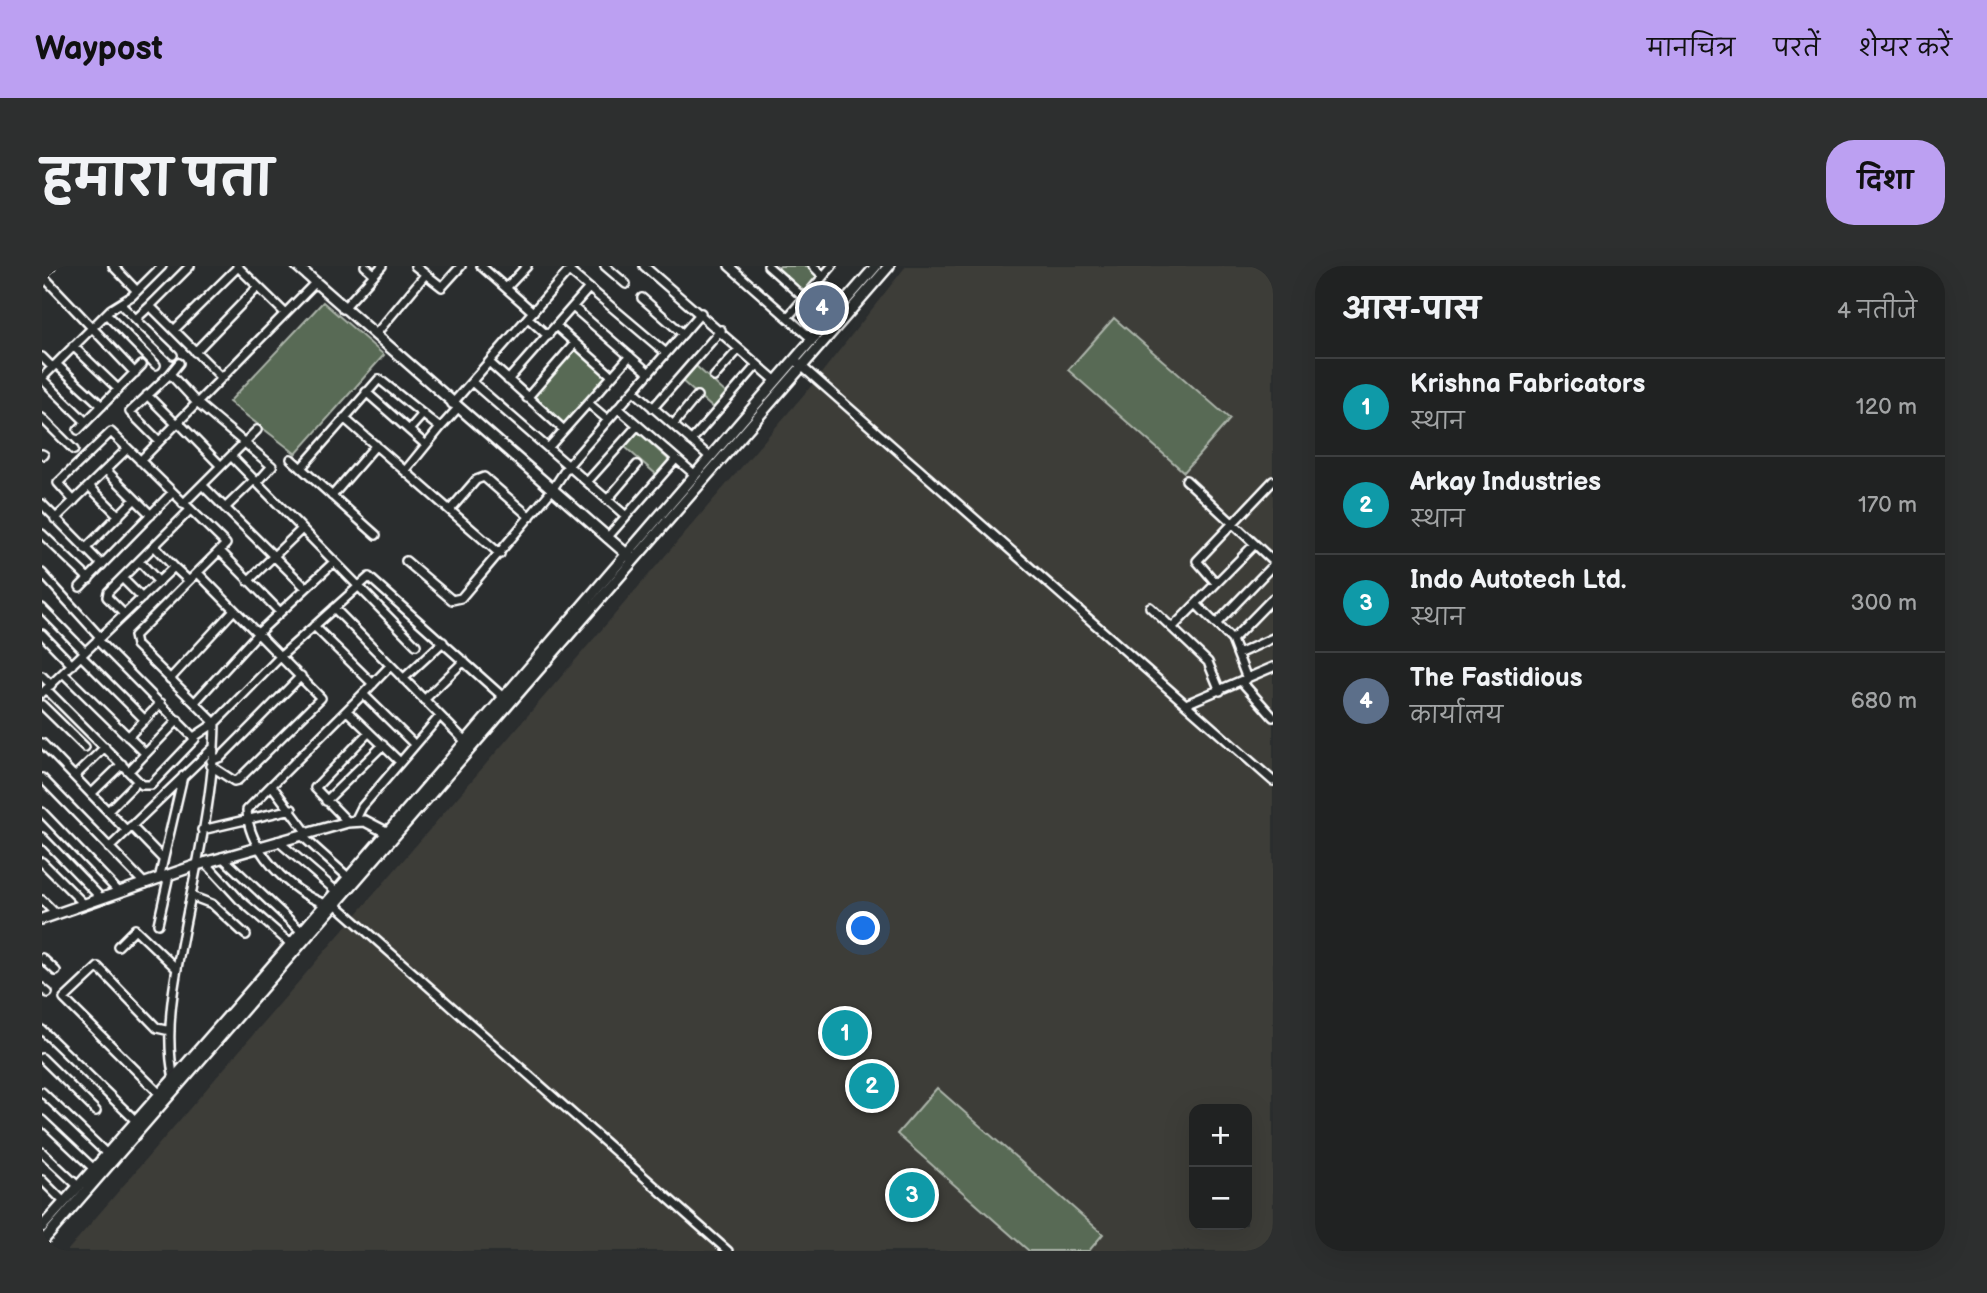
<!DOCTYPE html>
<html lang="hi">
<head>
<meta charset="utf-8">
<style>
  body { margin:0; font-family:"Balsamiq Sans","Playpen Sans Deva",sans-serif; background:#2d2f2f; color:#f1f3f6 }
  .controls { position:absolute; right:21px; bottom:21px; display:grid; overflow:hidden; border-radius:14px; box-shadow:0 7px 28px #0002 }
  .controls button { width:63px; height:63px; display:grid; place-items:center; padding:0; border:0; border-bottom:2px solid #3d3f40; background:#202222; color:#f1f3f6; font:35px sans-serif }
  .you { position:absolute; left:822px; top:663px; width:24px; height:24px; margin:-18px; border:5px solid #fff; border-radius:50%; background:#1a73e8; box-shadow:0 0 0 10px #1a73e833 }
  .badge { display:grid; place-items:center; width:46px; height:46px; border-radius:50%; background:#bca0f2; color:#fff; font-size:23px; font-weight:700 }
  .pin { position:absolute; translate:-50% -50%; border:4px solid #fff; box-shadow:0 2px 7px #0006 }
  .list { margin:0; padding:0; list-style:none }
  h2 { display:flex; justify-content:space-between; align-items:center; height:91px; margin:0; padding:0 28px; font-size:30px }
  h2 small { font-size:23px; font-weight:400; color:#a2a4a5 }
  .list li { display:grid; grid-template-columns:46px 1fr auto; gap:21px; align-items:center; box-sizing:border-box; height:98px; padding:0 28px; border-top:2px solid #3d3f40 }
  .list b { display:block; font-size:26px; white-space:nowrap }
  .list p { margin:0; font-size:23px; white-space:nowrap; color:#a2a4a5 }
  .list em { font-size:23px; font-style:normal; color:#a2a4a5 }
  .map { position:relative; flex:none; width:1231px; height:985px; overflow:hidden; border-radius:28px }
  header { display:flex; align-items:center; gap:42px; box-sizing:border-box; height:98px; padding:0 35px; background:#bca0f2; color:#111 }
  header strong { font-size:33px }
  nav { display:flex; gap:38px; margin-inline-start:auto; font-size:24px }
  .intro { display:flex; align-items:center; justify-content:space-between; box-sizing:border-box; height:168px; padding:0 42px }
  h1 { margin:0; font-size:49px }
  .button { padding:18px 32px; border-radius:28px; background:#bca0f2; color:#111; font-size:24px; font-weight:700 }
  main { display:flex; gap:42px; padding:0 42px }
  aside { flex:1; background:#202222; border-radius:28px; box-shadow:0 7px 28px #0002 }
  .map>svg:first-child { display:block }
  .built { fill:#3c3c38; fill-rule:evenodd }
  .green { fill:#586a54; stroke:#acb4aa; stroke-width:2 }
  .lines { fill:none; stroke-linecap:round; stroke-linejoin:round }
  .minor-casing { stroke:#fff; stroke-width:12 }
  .tertiary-casing { stroke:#fff; stroke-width:14 }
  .minor { stroke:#2a2d2e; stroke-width:7 }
  .tertiary { stroke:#2a2d2e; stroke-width:9 }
</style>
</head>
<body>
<header>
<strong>Waypost</strong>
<nav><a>मानचित्र</a><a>परतें</a><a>शेयर करें</a></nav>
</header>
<div class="intro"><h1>हमारा पता</h1><a class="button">दिशा</a></div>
<main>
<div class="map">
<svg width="1231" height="985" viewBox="0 0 1231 985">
  <rect width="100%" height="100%" fill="#2a2d2e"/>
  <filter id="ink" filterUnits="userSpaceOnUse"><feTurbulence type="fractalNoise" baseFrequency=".0143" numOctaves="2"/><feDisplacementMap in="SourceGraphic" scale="14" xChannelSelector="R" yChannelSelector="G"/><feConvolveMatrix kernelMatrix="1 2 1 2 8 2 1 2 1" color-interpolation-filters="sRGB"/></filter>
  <g filter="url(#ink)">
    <!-- built -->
    <path class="built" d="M864,0h367v985h-1206l745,-866zM1152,843h53v116h-53z"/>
    <!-- green -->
    <path class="green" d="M738,0h27l11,10 -14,16 -26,-24z
      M281,36l61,53 -88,99 -67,-52z
      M1072,52l116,101 -46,53 -116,-102z
      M533,81l33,30 -44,49 -32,-30z
      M654,100l31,28 -13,15 -32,-28z
      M596,166l32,29 -13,14 -32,-28z
      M895,822l166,146 -14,17h-60l-132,-117z"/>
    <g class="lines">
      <!-- minor casing -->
      <g class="minor-casing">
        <path id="minor" d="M71,0l24,25
          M148,0l-40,40 72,72
          M195,0l48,47
          M323,0l9,8
          M373,0l27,21 19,-21
          M439,0l52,46
          M563,0l21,18
          M602,0l132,115
          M687,0l83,73
          M726,0l36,32
          M771,0l10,10
          M527,5l97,82
          M0,9l93,98
          M0,9l9,-9
          M465,21l20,-21
          M600,32l41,36
          M78,38l53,51
          M531,41l76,66
          M301,43l39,-43
          M64,48l50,51
          M96,51l12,-11
          M746,51l44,-51
          M486,52l20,18
          M514,60l56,50
          M132,64l64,-63
          M333,69l50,-60
          M31,80l45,43
          M153,86l63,-65
          M0,91l10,10
          M447,96l75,68
          M756,97l475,418
          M14,98l46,42
          M128,108l9,-11
          M672,111l25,-28
          M0,112l69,-69 21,-13 30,-30
          M0,113l44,43
          M466,114l81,-92
          M430,116l154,134
          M592,125l76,66
          M324,126l60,53
          M105,129l29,29
          M485,132l48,-55
          M546,137l20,17
          M410,138l121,-138
          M576,142l76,66
          M611,142l68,-78
          M0,152l32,32
          M302,152l156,136
          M136,156l43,44
          M631,159l24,-29
          M398,162l17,-19
          M36,164l64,-65
          M367,164l14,-16
          M117,175l-29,-29 40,-38 27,29 75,63 -15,17
          M649,175l66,-76
          M506,182l82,-92
          M0,188l2,1
          M189,190l185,189
          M249,193l85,76
          M98,195l175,-178
          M259,202l78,-89 61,49 -35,43
          M64,204l45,45
          M1144,214l87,81
          M545,216l51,-57
          M160,219l104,103
          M47,220l30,30
          M290,230l44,-51
          M565,234l30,-35
          M32,235l-16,-18 53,-51 115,112 -92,92 2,9 79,78c-1,67 -17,136 -30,202 -9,49 -22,104 -11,154
          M0,238l60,61
          M141,238l74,-74
          M183,242l29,-28
          M408,244l26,-30 8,-3 46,40
          M13,253l72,-70
          M0,268l47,45
          M565,272l69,-79
          M43,283l50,-50
          M179,286l59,60
          M97,295l20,21
          M364,295l46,39 9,-2 91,-108 16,-24 133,-153
          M132,301l-20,-21 36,-36
          M0,307l58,64
          M156,307l123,125 -83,82 -4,1 -23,-15
          M80,312l20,20
          M206,315l54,-52
          M1174,317l-19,-22 76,-80
          M38,321l92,-94
          M1154,338l36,36 15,39
          M1108,341l58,55 12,29
          M0,342l43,44
          M292,342l130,132
          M82,348l-17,-17 1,-5 46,-46
          M1174,358l57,-59
          M272,360l59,58
          M1130,362l82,-83
          M0,368l30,31
          M1190,374l41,-42
          M1196,388l35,-16
          M39,390l64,64
          M348,400l-27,28 52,51
          M21,407l82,80
          M0,410l9,9
          M128,413l64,-69
          M361,413l40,-37
          M1199,415l32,36
          M4,423l96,96h9l44,-46 -98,-99
          M0,427l132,-126 15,14
          M382,434l40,-39
          M153,436l64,-70 75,-70
          M1144,438l87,-37
          M0,439l43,42
          M305,445l53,51
          M86,471l33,-34
          M152,471l21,-14 67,-68 87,-78 133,119
          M0,477l85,88
          M169,495l10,-4 80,-81
          M87,505l49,-51
          M33,510l30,-29
          M0,512l103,106
          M230,520l35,47
          M49,528l31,-30
          M284,535l57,-56
          M66,545l30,-30
          M0,546l77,80
          M313,555l7,-14 78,-91
          M306,556l-33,-34 54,-56
          M89,560l32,33
          M160,564l90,-21
          M259,569l47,42
          M0,571l59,61
          M236,575l58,50
          M67,582l103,-99
          M180,591l80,75
          M0,596l42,42
          M163,596l34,37 52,45
          M117,613l24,-103
          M149,630l21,8 34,31
          M0,634l14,14
          M291,636l395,349
          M284,638c-36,-12 -78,-54 -79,-94l116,-116
          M116,658l11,-49
          M76,680l17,-17 42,40
          M0,692l14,13
          M0,722l6,5
          M0,764l95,92
          M0,792l54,53
          M0,826l66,63
          M119,829l-97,-96 34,-32 59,61 13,3
          M0,854l53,50
          M0,886l37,35
          M0,914l22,22"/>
      </g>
      <!-- tertiary casing -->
      <g class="tertiary-casing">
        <path id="tertiary" d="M255,0l333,291
          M0,653l155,-54 151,-43 17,-1 23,12
          M0,961c283,-316 555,-642 834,-961
          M0,976l847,-976"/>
      </g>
      <!-- minor -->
      <use href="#minor" class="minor"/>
      <!-- tertiary -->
      <use href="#tertiary" class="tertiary"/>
    </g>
  </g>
</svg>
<div class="controls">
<button>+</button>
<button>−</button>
</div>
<div class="you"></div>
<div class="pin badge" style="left:803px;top:767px;background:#0f9aa8">1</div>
<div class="pin badge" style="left:830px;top:820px;background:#0f9aa8">2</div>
<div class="pin badge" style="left:870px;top:929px;background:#0f9aa8">3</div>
<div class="pin badge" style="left:780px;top:42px;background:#5c6f8a">4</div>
</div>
<aside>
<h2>आस-पास<small>4 नतीजे</small></h2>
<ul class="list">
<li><span class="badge" style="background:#0f9aa8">1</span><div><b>Krishna Fabricators</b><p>स्थान</p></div><em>120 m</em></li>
<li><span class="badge" style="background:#0f9aa8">2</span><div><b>Arkay Industries</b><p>स्थान</p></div><em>170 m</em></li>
<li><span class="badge" style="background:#0f9aa8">3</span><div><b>Indo Autotech Ltd.</b><p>स्थान</p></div><em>300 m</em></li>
<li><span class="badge" style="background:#5c6f8a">4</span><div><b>The Fastidious</b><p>कार्यालय</p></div><em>680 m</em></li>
</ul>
</aside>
</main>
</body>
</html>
